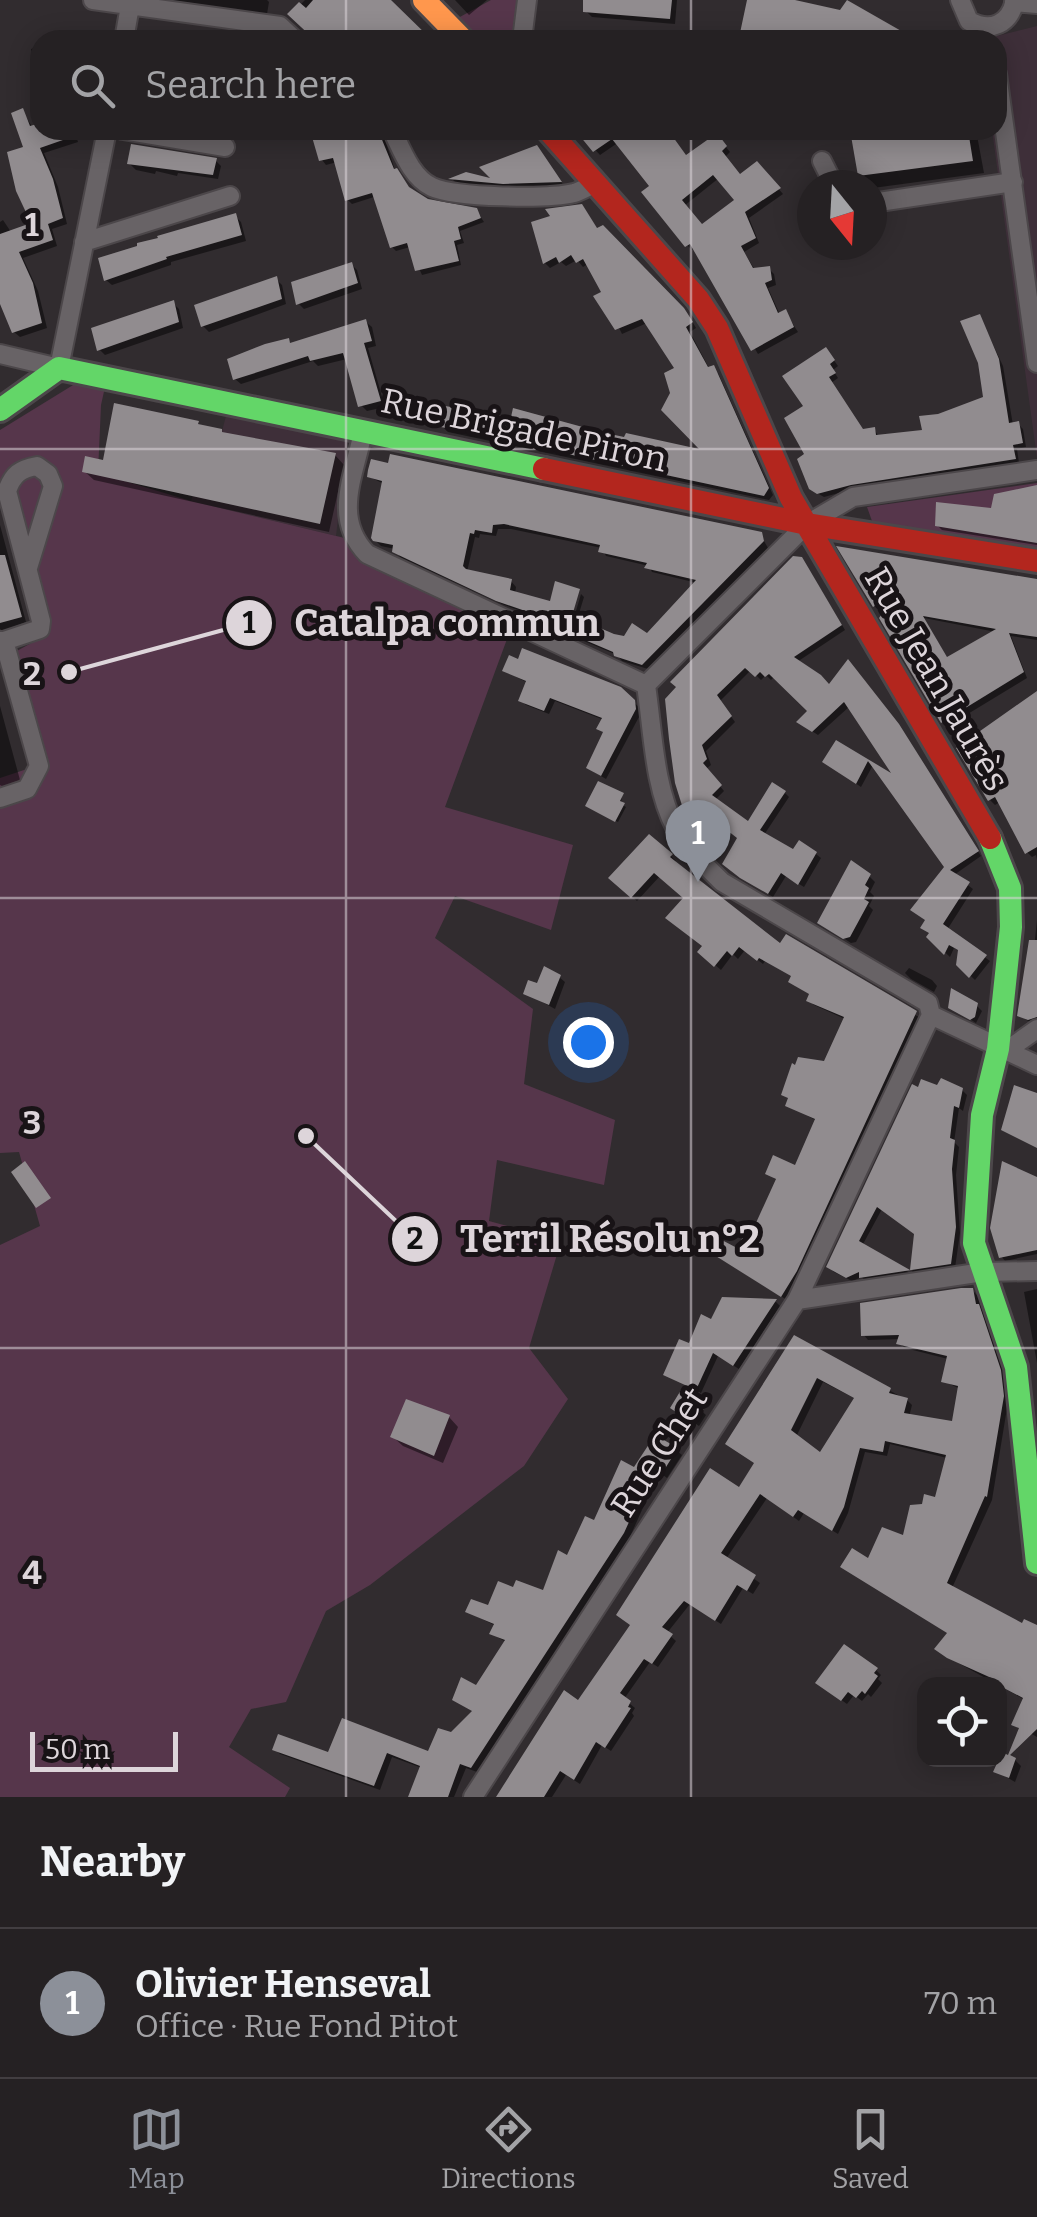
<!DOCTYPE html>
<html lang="en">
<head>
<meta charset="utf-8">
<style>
  body { margin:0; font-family:Bitter,serif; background:#2d292b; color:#f1f3f6 }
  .controls { position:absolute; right:30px; bottom:30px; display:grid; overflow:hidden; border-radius:20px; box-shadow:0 5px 25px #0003 }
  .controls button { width:90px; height:90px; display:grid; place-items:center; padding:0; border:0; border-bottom:2px solid #423e41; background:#252123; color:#f1f3f6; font:50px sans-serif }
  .compass { position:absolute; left:797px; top:170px; width:90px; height:90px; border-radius:50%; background:#252123; box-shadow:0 5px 25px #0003; rotate:162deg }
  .scale { position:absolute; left:30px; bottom:25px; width:148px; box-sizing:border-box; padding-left:10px; border:5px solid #ddd5da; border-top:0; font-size:28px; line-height:35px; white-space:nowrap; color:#ddd5da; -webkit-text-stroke:8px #181316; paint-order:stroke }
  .you { position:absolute; left:588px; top:1042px; width:35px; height:35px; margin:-25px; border:8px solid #fff; border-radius:50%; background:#1a73e8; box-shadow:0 0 0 15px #1a73e833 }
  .badge { display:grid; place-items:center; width:65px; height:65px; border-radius:50%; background:#8c9099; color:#fff; font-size:32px; font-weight:700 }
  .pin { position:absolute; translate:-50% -82px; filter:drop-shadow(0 2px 5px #0008) }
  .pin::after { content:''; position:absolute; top:52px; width:35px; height:30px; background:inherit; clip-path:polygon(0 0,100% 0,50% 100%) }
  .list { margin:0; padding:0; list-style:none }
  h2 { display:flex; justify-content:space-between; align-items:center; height:130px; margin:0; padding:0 40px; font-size:42px }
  h2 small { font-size:32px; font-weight:400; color:#a3a3a6 }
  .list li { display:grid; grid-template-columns:65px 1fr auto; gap:30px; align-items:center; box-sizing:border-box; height:150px; padding:0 40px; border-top:2px solid #423e41 }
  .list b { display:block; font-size:38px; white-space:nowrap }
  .list p { margin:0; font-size:32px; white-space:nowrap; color:#a3a3a6 }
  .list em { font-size:32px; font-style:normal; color:#a3a3a6 }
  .icon { flex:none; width:55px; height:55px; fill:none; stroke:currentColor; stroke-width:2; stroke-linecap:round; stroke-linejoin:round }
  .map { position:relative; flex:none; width:1037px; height:1797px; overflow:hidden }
  .search { position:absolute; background:#252123; box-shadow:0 5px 25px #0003; left:30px; right:30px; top:30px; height:110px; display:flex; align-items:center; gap:25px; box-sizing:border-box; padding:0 35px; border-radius:30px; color:#a3a3a6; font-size:38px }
  .sheet { height:280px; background:#252123 }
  nav { display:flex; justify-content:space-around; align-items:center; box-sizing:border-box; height:140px; border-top:2px solid #423e41; background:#252123; font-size:28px; color:#a3a3a6 }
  nav a { display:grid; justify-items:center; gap:5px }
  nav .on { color:#8c9099 }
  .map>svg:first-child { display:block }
  .built { fill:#3e2f39 }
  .green { fill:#56364b }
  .shadow { fill:#0007; fill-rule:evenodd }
  .building { fill:#918c8f; fill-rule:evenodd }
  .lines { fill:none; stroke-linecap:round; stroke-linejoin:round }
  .street-casing { stroke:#4c474a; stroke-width:22 }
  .fast-casing { stroke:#4c474a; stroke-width:28 }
  .slow-casing { stroke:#4c474a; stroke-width:28 }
  .jam-casing { stroke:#4c474a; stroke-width:28 }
  .street { stroke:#686366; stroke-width:18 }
  .fast { stroke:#63d668; stroke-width:22 }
  .slow { stroke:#ff974d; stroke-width:22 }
  .jam { stroke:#b3261e; stroke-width:22 }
  .grid { fill:none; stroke:#ddd5da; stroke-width:2.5; stroke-opacity:0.55 }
  .labels { text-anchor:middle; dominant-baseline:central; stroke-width:10; stroke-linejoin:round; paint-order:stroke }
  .street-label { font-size:35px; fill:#ddd5da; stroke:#181316 }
  .grid-label { font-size:32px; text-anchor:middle; font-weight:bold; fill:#ddd5da; stroke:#181316; stroke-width:10; stroke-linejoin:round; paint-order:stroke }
  .leader { fill:none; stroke:#ddd5da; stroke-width:4 }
  .callout-dot { fill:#ddd5da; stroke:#181316; stroke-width:4 }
  .mark-label { font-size:30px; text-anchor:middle; font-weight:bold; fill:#111 }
  .callout-label { font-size:38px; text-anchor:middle; font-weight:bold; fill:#ddd5da; stroke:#181316; stroke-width:10; stroke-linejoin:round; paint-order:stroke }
</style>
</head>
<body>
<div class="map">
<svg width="1037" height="1797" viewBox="0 0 1037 1797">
  <rect width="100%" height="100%" fill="#312c2f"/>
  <!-- built -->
  <path class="built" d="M1037,26v432l-45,-328h5v-90h-16z
    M227,412l121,25 -12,99 -145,-35 10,-37 18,-21z"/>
  <!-- green -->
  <path class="green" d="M491,0h36l-5,40h-59l-16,-16z
    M107,378l-6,27 -3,68 93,28 162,39 160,83 -68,184 128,38 -22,85 -96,-34 -20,42 98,71 -9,75 91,36 -11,65 -107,-25 -8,61 72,20 -32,107 39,51 -44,67 -154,119 -44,26 -40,91 -35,7 -22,38 61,41 -5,9h-285v-552l40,-19 -21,-74 -19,1v-375l39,-13 -24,-113 20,-11 6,-20 -14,-95 -17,-21 -10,3v-78l78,-48z
    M1037,483v74l-160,-22 -10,-28z"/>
  <!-- shadow -->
  <path class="shadow" d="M170,0h97l2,2 -2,12z
    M305,0h82l40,40h-109l-27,-26z
    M455,0h32l-18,15z
    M587,0h90l-2,24 -83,-7 -6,-6z
    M750,0h33l129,40h-162l-7,-7z
    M40,46v40l-9,-37z
    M22,111l11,17 7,-3v5h34l4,12 -34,11 14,34 9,37 -15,5 5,17 -34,12 15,33 9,37 -27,9 -6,-5 -14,-34v-76l3,-2 8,12 23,-8z
    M314,130h71l-2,4 12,36 16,21 16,10 49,9 8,12 -24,9 4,12 -7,2 4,20 -39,10 -12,-28 -14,4 -4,-4 -18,-50 -22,7 -5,-5 -10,-37 -11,3 -4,-5z
    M577,130h90l20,27 34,-16 9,11 -5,5 15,20 17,-13 26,30 -34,24 10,25 -15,9 11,18 14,-1 5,5 2,11 -8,3 12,27 5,-3 13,20 -40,22 -63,-106 -3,2 -5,-5 -34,-59 -34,-44 -19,13zM719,178l19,22 -36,27 -18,-21z
    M876,130h100l8,43 -111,15 -13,-13z
    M541,153l23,33 -55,2 -53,-5 -3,-3 13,-5 32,8z
    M216,161l5,5 -3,13 -40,-6 -1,3 -21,-5 -1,3 -19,-4 -6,-6z
    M235,216l6,6 5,19 -75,21v3l-59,20 -6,-5z
    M534,223l64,7 91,86 7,12 -6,4 20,38 8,3 55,122 -4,5 -321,-68 -5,-5 158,7 105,20 -34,-60 5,-25 -30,-46 -25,11 -34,-70 -5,3 -6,-7 -11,6 -5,-4 -11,6 -5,-5z
    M352,265l5,5 5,19 -58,20 -6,-6z
    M276,279l6,6 4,19 -77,28 -6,-6z
    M173,303l6,6 4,19 -78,27 -6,-6z
    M980,317l23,49 10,59 5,-1 5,5 3,18 -9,2 2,14 -162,25 -33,9 -7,-4 -9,-38 -2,-48 24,-52 8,11 -5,4 5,8 -7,5 32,48 11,-2 5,8 46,-5 13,-15 47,-19z
    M366,322l6,5 4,19 -8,2 17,59 -18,4 -6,-6 -14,-46 -29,7 -5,-5 -72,23 -6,-5 53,-38 4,4z
    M198,424l27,12 110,19 9,10 -15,67 -235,-52 -10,-9z
    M370,477l390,57 8,14 -120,121 -26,-8 -5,-6 -76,-32 -5,-7 -32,-11 -104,-48 -5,-8 -14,-3 -8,-8 11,-54zM498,529h13l91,19 4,8 43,10 3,6 45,11 -49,54 -23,2 -48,-19 7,-23 -3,-3 -10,34 -56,-34 1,-7 -5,-6 -44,-9 8,-35 4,1 1,-4 16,2z
    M1037,489v56l-95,-15 -5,-5 56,-14z
    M0,525l26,97 -23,9 -3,-2z
    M841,549l196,32v59l-26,-4 16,42 -79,48 -53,-125 -15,9zM924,618l72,14 -48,27z
    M806,565l39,65 -48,32 32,26 74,43 78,125 -27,19 19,14 -26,41 43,31 -15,19 -17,-16 3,-13 -7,-3 -4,9 -21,-20 18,-70 -48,-86 -49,-75 -32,29 -14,-9 6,-15 -35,-35 -4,4 -5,-5 -5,5 -10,-10 -31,31 15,21 -29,29 5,14 -5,4 18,22 -9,9 34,24 36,-31 4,4 -25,38 30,18 22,1 5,4 -17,29 -18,-11 -13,21 -37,-23 4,-36 -21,-15 -14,18 -18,-27 -20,-114z
    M505,671l114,18 21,19v7l-34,64 -12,-7 11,-38 -6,-6 5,-8 -49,-19 -6,13 -23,-9 -5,-5 7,-17z
    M1037,693v167l-1,-5 -4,2 -5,-5 -27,-50 -5,3 -5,-5z
    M0,706l20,74 -16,7 -4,-2z
    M837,744l36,21 -12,22 -31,-21z
    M622,795l-1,9 5,3 -8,15 -28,-14z
    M671,856l5,5 -2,2 107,84 140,71 -120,259 -14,23 -68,-42 19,-7 14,-12 26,-58 -10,-7 28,-6 21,-47 -29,-16 38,-41 19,-45 -31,-14 -5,-5 2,-5 -15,-9 -2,-9 -29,-16 -2,3 -18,-14 -7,9 -5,-5 -12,16 -21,-18 4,-6 -18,-48 -26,-22 -23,25 -25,-23z
    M869,876l6,6 -5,10 4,4 -5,10 4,4 -17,32 -5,1 -31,-20z
    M1037,920v99l-4,5 -14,-9 14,-57z
    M909,968l23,12 5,6 -3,6 -23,-13 -6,-6z
    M559,977l6,5 -10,27 -29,-16z
    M976,1005l6,6 -6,12 -25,-16z
    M962,1090l5,5 -4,16 -4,-3 -5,34 5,5 -3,28 4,58 -5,35 -89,14 -4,-5 -10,4 -18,-9 -5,-5 90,-176zM882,1209l35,25 -5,40 -50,-28z
    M1037,1180v74l-32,7 -4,-5z
    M1037,1289v74l-13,-71z
    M972,1290l6,6 28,81 2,25 -16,98 -40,88 71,38 14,2v109l-23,-13 11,-24 -83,-46 7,-20 -106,-67 26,-6 35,-23 33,-37 10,-43 -57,-14 -3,12 -22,-4 -17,61 -10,21 -34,-21 -5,8 -32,-23 -41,61 34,24 -7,11 -10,-6 -22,36 -31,-20 -23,29 9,8 -18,26 -8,-5 -26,37 11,9 -3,5 2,3 -23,35 -9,-6 -22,39 -14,-9 -14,22h-53l80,-94 178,-239 38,-125 112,61 5,5 -3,12 45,7 6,-35 -16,-8 4,-22 -43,-11 -6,-5 2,-4 -33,1 -5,-6zM823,1382l33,17 -35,56 -25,-18z
    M723,1300l53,2 4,4 -41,63 -21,-13 -17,37 -35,-19 46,-51z
    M682,1394l24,21 -7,11 -21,-14z
    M449,1417l9,10 -15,36 -40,-17 -10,-9z
    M676,1450l6,5 -15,23 -8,-6 -30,67 -152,233 -11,-4 -12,29h-43l11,-29 -30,-11 -12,33 -100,-36 -5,-5 54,6 15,-34 85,33 45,-42 -19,-12 22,-11 29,-47 -14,-8 4,-8 -28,-14 21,-3 25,-19 31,3 90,-123z
    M876,1670l5,5 -3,4 4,4 -11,14 -3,-3 -6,7 -8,-6 -7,9 -24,-17z
    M1015,1760l6,6 -6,16 -19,-11z"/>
  <!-- building -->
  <path class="building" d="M313,0h78l41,40h-117l-28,-26 12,-12 7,6z
    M583,0h89l-2,19 -87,-7z
    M747,0h48l45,10 7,-10 70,40h-147l-30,-7z
    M23,108l7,18 10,-3v7h43v3l-43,15 13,31 10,39 -15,6 5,16 -34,12 14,31 9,40 -30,10 -12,-29v-70l31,-11 -15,-32 -9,-39 16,-5 -12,-34z
    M310,130h68l16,39 3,-1 12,19 19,12 49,9 4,10 -23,9 3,12 -7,2 5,20 -44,10 -8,-28 -17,5 -18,-55 -27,8 -12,-43 -14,3z
    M575,130h93l18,25 31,-22 10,13 -5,5 18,23 17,-13 24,27 -36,24 11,26 -15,8 12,22 17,-2 2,14 -7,3 13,30 8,-4 8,18 -43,24 -61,-107 -5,3 -44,-55 8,-6 -37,-47 -19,13zM713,175l21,25 -32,24 -20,-24z
    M850,130h118l5,31 -115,15z
    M131,144l86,14 -4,17 -86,-11z
    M537,145l25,37 -59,2 -55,-5 18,-7 24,6 -11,-11z
    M582,204l15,24 6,-3 81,83 9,14 -7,5 22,40 6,-2 55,123 -5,8 -323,-69 4,-21 66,11 2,-9 88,24 23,5 2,-4 73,16 -38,-39 9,-17 -6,-20 10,-5 -32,-49 -27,11 -22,-34 8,-4 -18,-33 -7,4 -5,-8 -12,8 -3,-6 -13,7 -12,-42 19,-6 -5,-7z
    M236,213l6,22 -76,22 1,2 -63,22 -6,-23 39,-12v-3l21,-5 -1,-2z
    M352,262l6,21 -62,22 -5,-23z
    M277,276l5,23 -81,28 -7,-22z
    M174,300l5,22 -82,29 -6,-23z
    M980,314l19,45 10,64 10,-2 4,22 -10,2 3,14 -165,26 -34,9 -8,-5 -12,-30 7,-5 -20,-36 19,-12 -21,-30 44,-29 9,13 -5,4 6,9 -7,4 34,52 12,-2 1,8 46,-5 -3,-14 19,-2 45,-17 -5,-34 -18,-42z
    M366,319l6,22 -8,2 17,58 -23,6 -15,-54 -33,8 -2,-5 -75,24 -6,-21 38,-15 24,-6 1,5z
    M114,403l85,18 -1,3 24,5v3l114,21 -16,71 -238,-52 3,-16 18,4z
    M390,454l372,78 2,9 -122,124 -28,-9 -1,-4 -80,-34 1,-4 -38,-13 -104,-49 1,-7 -20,-4 -2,-3 11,-57 -15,-4 1,-7 3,-11 17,4zM504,524l96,21 -2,7 49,11 -3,5 52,12 -49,53 -15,-10 -8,13 -10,-2 -42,-18 8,-27 -25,-8 -5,20 -40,-11 2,-11 -46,-10 -3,-3 7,-33 4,1 1,-4 17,3 1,-8z
    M1037,485v58l-102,-17 1,-24 55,6 3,-14z
    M836,546l201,33v58l-28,-4 15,39 -83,51 -62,-105 20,-27 -26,16zM923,616l73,13 -49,28z
    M0,555h5l17,62 -22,6z
    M793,556l9,1 40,68 -48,32 27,18 8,9 19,-25 51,65 80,127 -29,19 20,12 -27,42 44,31 -18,23 -13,-13 2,-15 -9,-5 -5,10 -18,-18 3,-4 -9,-5 5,-8 -15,-10 34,-43 -76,-106 -12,23 -34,-22 14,-22 55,33 -47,-71 -32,30 -16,-10 11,-11 -38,-37 -4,3 -5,-5 -5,5 -10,-9 -28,27 15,21 -30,29 5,14 -4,4 19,22 -10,10 36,26 24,-39 14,9 -26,39 33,19 6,-9 18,12 -19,33 -17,-12 -13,21 -28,-16 -18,-14 15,-26 -23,-18 -15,19 -14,-24 -10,-32 -6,-44 -4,-40 11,-12 -6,-5z
    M522,648l99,39 14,13 1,9 -35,67 -15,-8 17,-36 -7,-3 6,-11 -52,-20 -6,13 -26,-10 8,-20 -24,-10 7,-16 9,4z
    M1037,691v156l-12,7 -30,-57 -7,4 -32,-53z
    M598,781l26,12 -4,8 5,2 -10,19 -30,-16z
    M649,834l24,20 -3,3 110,86 6,-9 131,77 -120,260 -16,26 -70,-44 9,-14 17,9 8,-15 5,3 26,-57 -11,-5 8,-19 22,10 20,-46 -30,-13 3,-8 -7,-3 11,-32 3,2 3,-8 26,4 20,-44 -38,-16 3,-7 -21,-12 3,-6 -32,-18 -2,3 -18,-14 -7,9 -5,-5 -13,16 -17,-15 5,-6 -37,-28 18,-20 -29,-25 -23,25 -23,-20z
    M851,860l20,14 -6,11 4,3 -5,11 5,3 -19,35 -7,2 -26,-16z
    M1029,940h8v77l-9,3 -11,-4z
    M544,966l17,9 -12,30 -26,-11 5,-14 9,3z
    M951,988l27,15 -3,14 -5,3 -22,-12z
    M941,1078l22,10 -4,20 -5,-2 -4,32 5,2 -3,29 4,58 -5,37 -92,14v-6l-13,6 -20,-11 86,-183 6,3 3,-8 16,6zM877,1207l37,27 -4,36 -51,-29z
    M1014,1085l23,8v55l-36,-18z
    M25,1161l26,37 -15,10 -25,-36z
    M1002,1161l35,16v73l-38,8 -9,-30z
    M961,1288h12l3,16h3l22,66 3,26 -17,101 -2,-1 -38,87 75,40 2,-4 13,6v104l-27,26 6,3 -7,20 -16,-6 9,-20 6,3 11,-27 -8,-3 12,-27 -27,-14 2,-3 -51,-23 -13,-9 13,-16 -107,-66 12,-19 16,10 14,-31 21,8 7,-30 12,-1 2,-10 11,3 11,-42 -61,-14 -2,11 -23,-4 -16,59 -12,24 -34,-21 -5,7 -33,-23 -39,59 35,22 -9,16 -10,-6 -22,36 -31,-20 -22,26 11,7 -21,30 -8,-5 -24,34 11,8 -3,6 3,1 -26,40 -9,-6 -22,38 -14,-9 -16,26h-48l68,-107 14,10 52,-75 -14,-10 94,-147 29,19 15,-24 -29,-19 69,-109 97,53 -2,5 19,5 -4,15 48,8 6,-35 -17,-4 6,-26 -51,-12 3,-9 -38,1 -1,-33zM817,1378l37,20 -34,54 -29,-22z
    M722,1297l55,2 -44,67 -20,-13 -17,37 -33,-15 16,-36 10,4 12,-29 10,5z
    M681,1390l23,19 -10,15 -24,-16z
    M406,1399l44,16 -16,41 -44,-19z
    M655,1435l23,13 -17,27 -8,-6 -29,64 -153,235 -11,-4 -12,33h-40l12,-31 -33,-13 -13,33 -102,-36 6,-16 50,18 14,-34 86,33 10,-23 13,4 21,-21 -20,-11 9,-23 15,8 29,-45 -16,-6 5,-10 -29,-12 6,-13 17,6 10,-24 15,6 3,-7 27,10 15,-40 9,5 18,-39 9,4 27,-60 13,7z
    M844,1644l34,24 -4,5 4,3 -13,18 -3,-3 -6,7 -8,-6 -7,9 -26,-18z"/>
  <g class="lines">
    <!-- street casing -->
    <g class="street-casing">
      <path id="street" d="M93,0l187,26 15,14
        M960,0l9,21c22,12 41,3 46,-21
        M1014,2l23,2
        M124,40l7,-40
        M522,40l5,-40
        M997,74l40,289
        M123,130l102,17
        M392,130c10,20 19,47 40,57 24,11 117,12 142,6 7,-2 15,-7 22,-10
        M822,161l12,24
        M872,203l141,-21
        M84,242l146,-46
        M0,354l59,14 48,-238
        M363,432c-9,44 -31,86 4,122l279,131c7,47 8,103 30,144 12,21 30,37 46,53l206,121 3,12
        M0,641h4l35,125 -12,23 -27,9
        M4,641l36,-12 1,-8 -34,-130c6,-17 13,-22 30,-25l11,8 5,12 -25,82
        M646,685l161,-161 46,-27 184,-27
        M931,1015l106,50
        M998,1049l15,-3 24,-17
        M797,1300l134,-285
        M473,1797l324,-497 186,-28 54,-1"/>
    </g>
    <!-- fast casing -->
    <g class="fast-casing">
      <path id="fast" d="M0,410l59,-42 485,101
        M990,838l20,50 1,39 -13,122 -16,66 -8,128 42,124 21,196"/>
    </g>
    <!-- slow casing -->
    <g class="slow-casing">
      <path id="slow" d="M424,0l39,40"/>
    </g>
    <!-- jam casing -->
    <g class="jam-casing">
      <path id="jam" d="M548,130l150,169 19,29 74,170 199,340
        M544,469l263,55 230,37"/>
    </g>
    <!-- street -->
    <use href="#street" class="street"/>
    <!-- fast -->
    <use href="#fast" class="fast"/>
    <!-- slow -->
    <use href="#slow" class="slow"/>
    <!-- jam -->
    <use href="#jam" class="jam"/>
  </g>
  <!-- grid -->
  <path class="grid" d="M346,0v40M691,0v40M346,130v1667M691,130v1667M0,449h1037M0,898h1037M0,1348h1037"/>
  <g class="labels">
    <!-- street labels -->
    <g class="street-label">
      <text transform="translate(524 430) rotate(12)">Rue Brigade Piron</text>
      <text transform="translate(937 679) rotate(60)">Rue Jean Jaurès</text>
      <text transform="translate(659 1452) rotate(-57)">Rue Chet</text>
    </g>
  </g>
  <g class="grid-label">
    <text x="32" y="236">1</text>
    <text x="32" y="685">2</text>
    <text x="32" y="1134">3</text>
    <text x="32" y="1584">4</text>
  </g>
  <!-- callouts -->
  <path class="leader" d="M69 672L249 623M306 1136L415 1239"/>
  <g class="callout-dot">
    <circle cx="69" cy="672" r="10"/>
    <circle cx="306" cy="1136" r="10"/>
    <circle cx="249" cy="623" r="25"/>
    <circle cx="415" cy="1239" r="25"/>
  </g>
  <g class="mark-label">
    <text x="249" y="633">1</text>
    <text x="415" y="1249">2</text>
  </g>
  <g class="callout-label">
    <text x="447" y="636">Catalpa commun</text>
    <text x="610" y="1252">Terril Résolu n°2</text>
  </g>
</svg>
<div class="controls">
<button><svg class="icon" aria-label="locate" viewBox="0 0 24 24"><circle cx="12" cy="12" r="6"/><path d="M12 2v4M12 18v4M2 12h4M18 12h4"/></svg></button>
</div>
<svg class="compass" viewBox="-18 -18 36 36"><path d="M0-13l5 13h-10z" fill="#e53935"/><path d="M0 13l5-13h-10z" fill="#a3a3a6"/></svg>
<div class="scale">50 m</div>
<div class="you"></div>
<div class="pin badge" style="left:698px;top:882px">1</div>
<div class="search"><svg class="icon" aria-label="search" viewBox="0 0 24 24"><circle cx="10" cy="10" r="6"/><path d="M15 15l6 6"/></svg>Search here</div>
</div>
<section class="sheet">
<h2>Nearby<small></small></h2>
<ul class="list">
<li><span class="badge">1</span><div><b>Olivier Henseval</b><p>Office · Rue Fond Pitot</p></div><em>70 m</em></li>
</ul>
</section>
<nav>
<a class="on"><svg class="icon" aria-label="map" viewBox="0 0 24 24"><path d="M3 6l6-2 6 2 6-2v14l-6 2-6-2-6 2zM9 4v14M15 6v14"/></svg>Map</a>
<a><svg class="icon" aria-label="directions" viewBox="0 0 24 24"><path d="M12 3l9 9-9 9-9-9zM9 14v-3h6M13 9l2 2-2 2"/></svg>Directions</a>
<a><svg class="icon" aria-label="saved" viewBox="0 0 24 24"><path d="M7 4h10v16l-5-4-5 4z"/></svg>Saved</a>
</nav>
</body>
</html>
